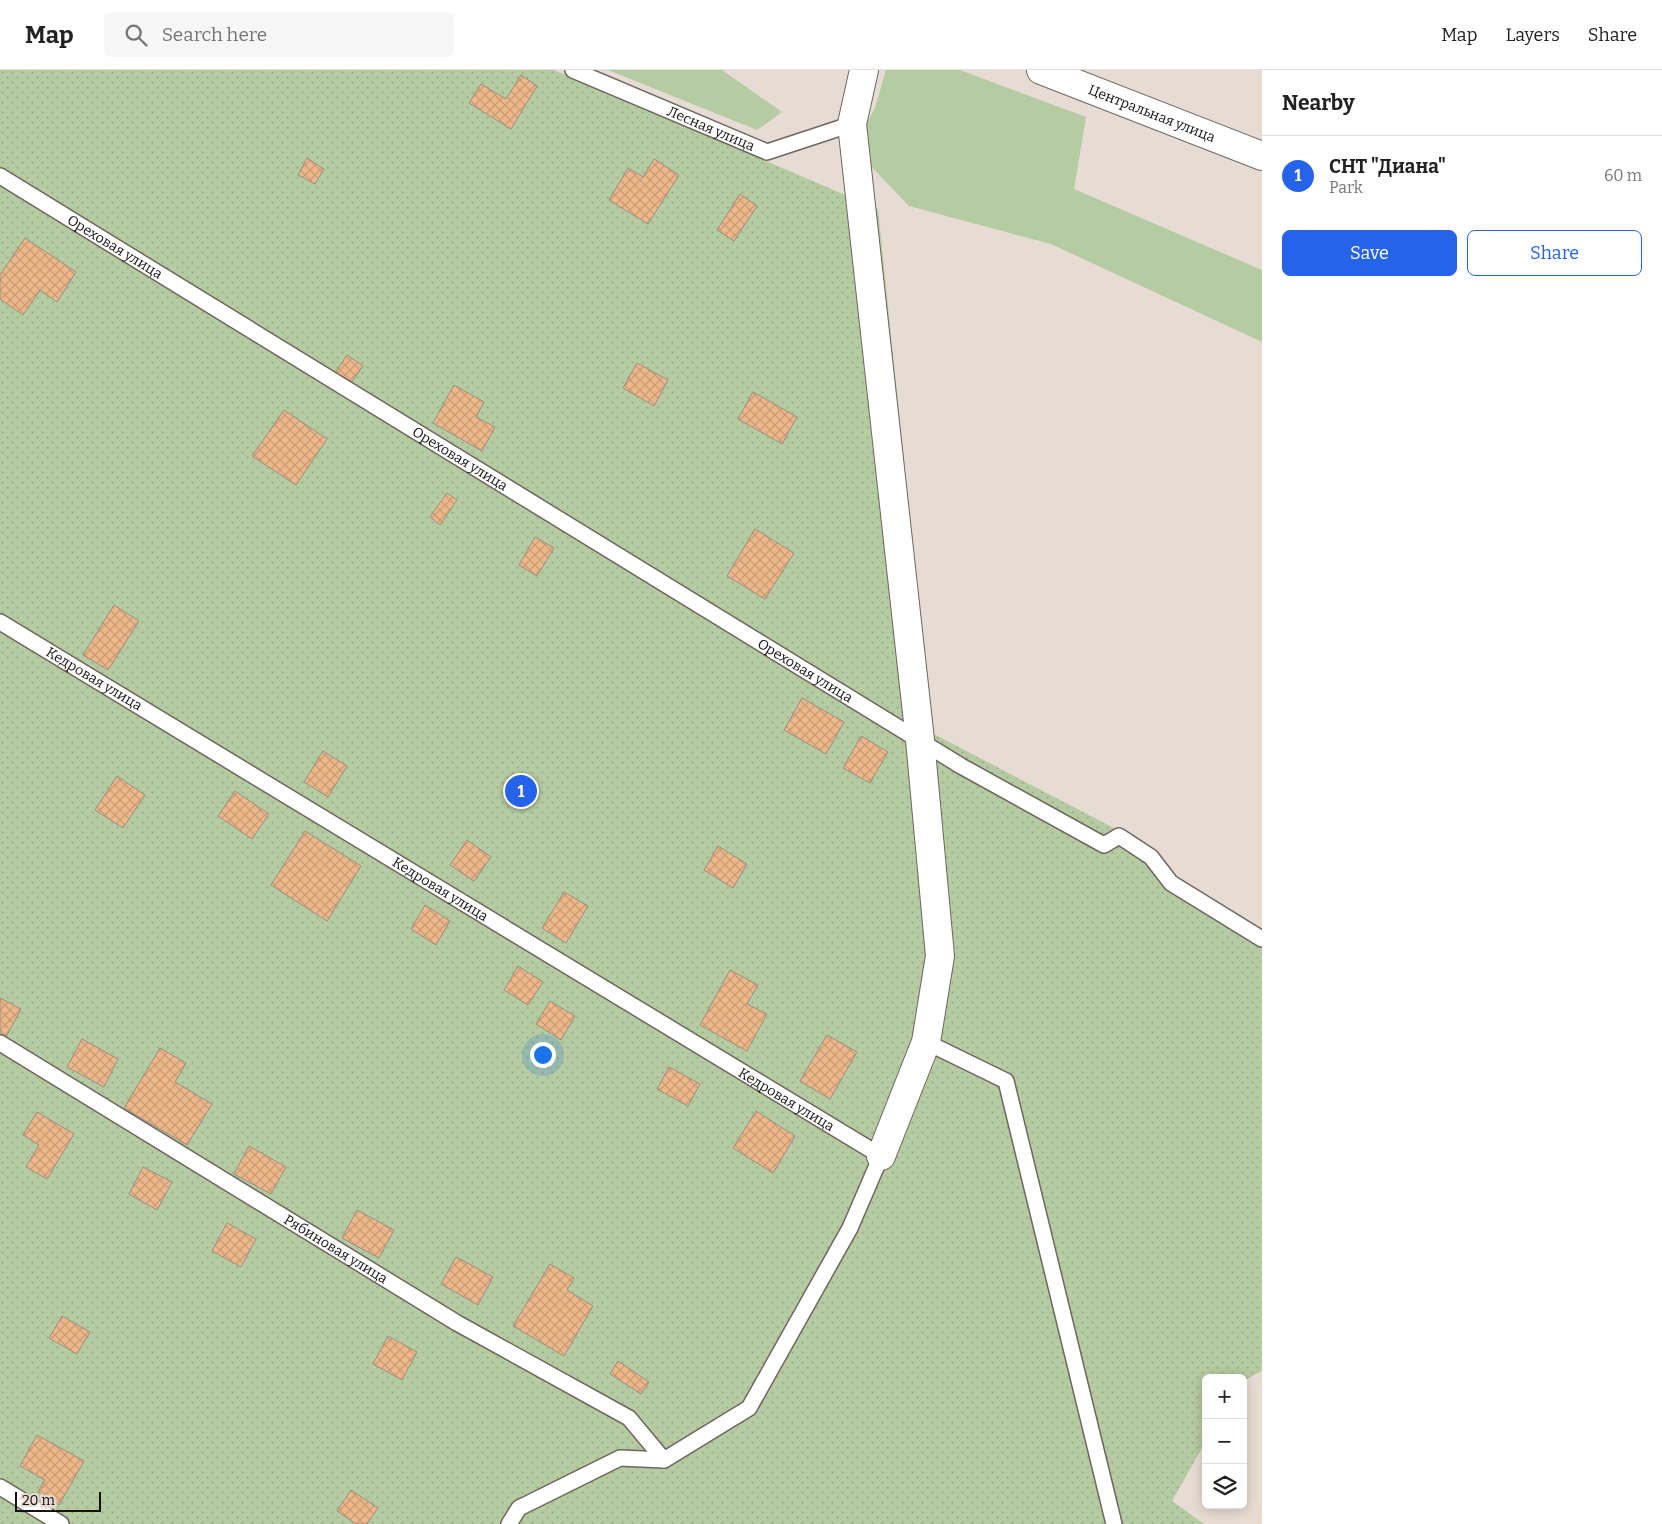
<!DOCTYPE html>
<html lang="en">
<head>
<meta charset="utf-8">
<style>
  body { margin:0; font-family:Bitter,serif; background:#f6f6f6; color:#222 }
  .controls { position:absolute; right:15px; bottom:15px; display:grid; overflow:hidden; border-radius:8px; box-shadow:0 2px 12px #0003 }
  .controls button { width:45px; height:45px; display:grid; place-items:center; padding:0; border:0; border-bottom:1px solid #e0e0e0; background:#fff; color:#222; font:25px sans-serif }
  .scale { position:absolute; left:15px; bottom:12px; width:86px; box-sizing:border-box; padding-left:5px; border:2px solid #14110e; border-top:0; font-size:14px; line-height:18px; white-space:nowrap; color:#14110e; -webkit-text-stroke:4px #e7dcd3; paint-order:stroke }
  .you { position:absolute; left:542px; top:984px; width:18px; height:18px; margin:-12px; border:4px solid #fff; border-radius:50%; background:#1a73e8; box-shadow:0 0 0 8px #1a73e833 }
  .badge { display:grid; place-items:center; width:32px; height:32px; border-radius:50%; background:#2563eb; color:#fff; font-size:16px; font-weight:700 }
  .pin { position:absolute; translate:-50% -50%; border:2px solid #fff; box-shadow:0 1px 5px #0006 }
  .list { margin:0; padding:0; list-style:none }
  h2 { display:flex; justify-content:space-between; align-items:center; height:65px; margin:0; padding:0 20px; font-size:21px }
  h2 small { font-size:16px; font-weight:400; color:#767676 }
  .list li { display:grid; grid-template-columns:32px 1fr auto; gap:15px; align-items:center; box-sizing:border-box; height:80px; padding:0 20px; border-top:1px solid #e0e0e0 }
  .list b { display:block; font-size:19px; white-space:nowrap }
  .list p { margin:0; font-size:16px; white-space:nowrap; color:#767676 }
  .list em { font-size:16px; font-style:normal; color:#767676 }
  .actions { display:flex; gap:10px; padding:15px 20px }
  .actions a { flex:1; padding:11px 0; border:1px solid #2563eb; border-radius:8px; text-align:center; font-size:18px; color:#2563eb }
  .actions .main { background:#2563eb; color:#fff }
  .icon { flex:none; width:28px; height:28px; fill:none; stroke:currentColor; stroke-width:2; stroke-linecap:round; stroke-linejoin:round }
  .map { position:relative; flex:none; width:1262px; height:1454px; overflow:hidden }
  header { display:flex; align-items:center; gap:30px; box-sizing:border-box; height:70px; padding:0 25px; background:#fff; border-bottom:1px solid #e0e0e0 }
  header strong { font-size:24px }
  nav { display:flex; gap:28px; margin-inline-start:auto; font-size:18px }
  .search { width:350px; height:45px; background:#f6f6f6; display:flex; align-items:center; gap:12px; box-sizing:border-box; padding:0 18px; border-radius:8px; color:#767676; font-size:19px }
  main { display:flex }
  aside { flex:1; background:#fff }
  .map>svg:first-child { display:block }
  .grass { fill:#b5cba1 }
  .park { fill:url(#park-dots) }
  .building { fill:url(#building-cross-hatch); stroke:#998f87 }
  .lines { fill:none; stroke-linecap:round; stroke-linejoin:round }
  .lane-casing { stroke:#6f665e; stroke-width:18 }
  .street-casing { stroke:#6f665e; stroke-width:30 }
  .secondary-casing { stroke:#6f665e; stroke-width:30 }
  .lane { stroke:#fff; stroke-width:15 }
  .street { stroke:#fff; stroke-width:28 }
  .secondary { stroke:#fff; stroke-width:28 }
  .labels { text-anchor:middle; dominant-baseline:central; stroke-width:4; stroke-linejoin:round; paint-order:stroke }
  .street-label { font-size:14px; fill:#14110e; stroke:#e7dcd3 }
</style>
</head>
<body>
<header>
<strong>Map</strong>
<div class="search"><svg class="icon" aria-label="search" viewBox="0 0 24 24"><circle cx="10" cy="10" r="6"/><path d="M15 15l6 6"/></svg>Search here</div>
<nav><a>Map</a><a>Layers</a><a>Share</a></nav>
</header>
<main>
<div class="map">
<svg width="1262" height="1454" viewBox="0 0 1262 1454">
  <defs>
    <pattern id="park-dots" width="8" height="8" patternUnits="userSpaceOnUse" patternTransform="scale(1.25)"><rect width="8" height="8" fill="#b5cba1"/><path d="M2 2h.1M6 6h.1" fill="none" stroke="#9bad89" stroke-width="1.8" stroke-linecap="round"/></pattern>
    <pattern id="building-cross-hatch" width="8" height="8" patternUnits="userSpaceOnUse" patternTransform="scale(1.25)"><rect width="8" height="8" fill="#edb789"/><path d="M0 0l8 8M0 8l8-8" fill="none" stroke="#ca9c75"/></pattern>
  </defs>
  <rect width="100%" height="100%" fill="#e7dcd3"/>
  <!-- grass -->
  <path class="grass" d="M608,0h114l60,42 -25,18z
    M886,0h74l126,47 -12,72 188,81v72l-211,-98 -142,-38 -48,-50 -2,-19 16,-29z"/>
  <!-- park -->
  <path class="park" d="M0,0h554l324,139 54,524 222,116 19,28 89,56v438l-19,10v-3h-37v63l-34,60 32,23h-1204z"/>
  <!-- building -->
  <path class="building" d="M521,5l16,11 -26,43 -42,-26 12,-19 25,15z
    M307,88l17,11 -9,15 -17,-9z
    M654,89l25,16 -31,49 -39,-24 19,-32 15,9z
    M740,124l17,12 -23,35 -17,-11z
    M25,168l51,34 -19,30 -17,-12 -17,25 -23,-16v-24z
    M347,285l16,11 -13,18 -15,-11z
    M637,293l31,17 -14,26 -31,-18z
    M454,315l30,17 -8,15 19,10 -13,24 -49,-28z
    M753,322l44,25 -15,27 -44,-25z
    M284,340l43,29 -31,46 -44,-29z
    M447,423l10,7 -17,25 -10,-8z
    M755,459l39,24 -29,46 -38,-23z
    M535,467l19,11 -17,28 -18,-11z
    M114,535l25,16 -31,49 -25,-15z
    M802,628l42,24 -18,32 -42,-24z
    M861,666l27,16 -18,31 -27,-15z
    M323,681l24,15 -19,31 -24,-15z
    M117,706l28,19 -22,33 -28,-18z
    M235,721l34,23 -17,25 -34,-23z
    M305,761l56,35 -34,55 -56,-36z
    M467,770l24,17 -17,24 -24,-16z
    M718,776l29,18 -14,24 -29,-18z
    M564,822l24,14 -22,37 -24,-15z
    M425,835l25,16 -14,24 -25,-16z
    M518,896l25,16 -15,23 -24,-15z
    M730,900l28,15 -11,19 20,10 -20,37 -47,-26z
    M0,928l21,11 -15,28 -6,-4z
    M550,931l25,15 -14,24 -25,-16z
    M827,965l30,17 -27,47 -30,-18z
    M82,969l36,20 -14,28 -37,-20z
    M160,978l26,15 -11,19 37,22 -25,41 -63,-37z
    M669,997l31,17 -12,22 -31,-17z
    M756,1041l39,25 -22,37 -40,-25z
    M37,1042l37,22 -27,45 -21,-12 13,-22 -16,-10z
    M249,1076l37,21 -15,27 -37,-20z
    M143,1097l29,15 -15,28 -28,-16z
    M357,1140l37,20 -15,28 -37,-20z
    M227,1153l29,16 -15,28 -29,-16z
    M456,1187l37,20 -15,28 -37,-21z
    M550,1194l24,14 -7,12 26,16 -29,50 -51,-30z
    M62,1246l28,16 -13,22 -28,-16z
    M388,1266l29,16 -15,28 -29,-16z
    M618,1291l31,21 -8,12 -31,-20z
    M37,1365l47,26 -25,44 -21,-13 7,-12 -25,-14z
    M351,1420l27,18 -11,16h-11l-19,-13z"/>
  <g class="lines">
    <!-- lane casing -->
    <g class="lane-casing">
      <g id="lane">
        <path id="s1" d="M573,0l194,82 85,-28"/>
        <path id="s2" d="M0,106l961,590 143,79 15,-9 32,21 20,26 91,56"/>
        <path id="s3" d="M0,552c295,176 586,358 881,534l-31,72 -101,180 -85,52 -44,-2 -101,50 -10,16"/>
        <path d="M926,972l80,39 108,443"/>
        <path id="s4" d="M0,973l457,280 172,95 35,42"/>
        <path d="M0,1417l61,37"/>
      </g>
    </g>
    <!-- street casing -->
    <g class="street-casing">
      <path id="street" d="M864,0l-12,54 68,616 20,216 -14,86 -45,114"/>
    </g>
    <!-- secondary casing -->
    <g class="secondary-casing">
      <g id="secondary">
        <path id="s5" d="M1041,0l221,86"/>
      </g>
    </g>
    <!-- lane -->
    <use href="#lane" class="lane"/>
    <!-- street -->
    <use href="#street" class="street"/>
    <!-- secondary -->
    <use href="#secondary" class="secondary"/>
  </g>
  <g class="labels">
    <!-- street labels -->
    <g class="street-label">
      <text stroke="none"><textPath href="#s5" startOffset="119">Центральная улица</textPath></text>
      <text stroke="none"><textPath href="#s1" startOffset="150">Лесная улица</textPath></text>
      <text stroke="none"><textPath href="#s2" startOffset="135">Ореховая улица</textPath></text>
      <text stroke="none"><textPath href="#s2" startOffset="540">Ореховая улица</textPath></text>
      <text stroke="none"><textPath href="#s2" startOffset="945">Ореховая улица</textPath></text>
      <text stroke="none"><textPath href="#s3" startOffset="110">Кедровая улица</textPath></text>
      <text stroke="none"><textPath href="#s3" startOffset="515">Кедровая улица</textPath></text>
      <text stroke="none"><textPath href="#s3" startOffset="920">Кедровая улица</textPath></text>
      <text stroke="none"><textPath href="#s4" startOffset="394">Рябиновая улица</textPath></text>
    </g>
  </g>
</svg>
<div class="controls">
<button>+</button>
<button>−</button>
<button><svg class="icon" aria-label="layers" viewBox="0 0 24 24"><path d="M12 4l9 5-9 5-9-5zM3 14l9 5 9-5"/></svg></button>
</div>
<div class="scale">20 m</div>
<div class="you"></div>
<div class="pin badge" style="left:521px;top:721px">1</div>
</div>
<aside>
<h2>Nearby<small></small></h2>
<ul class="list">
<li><span class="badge">1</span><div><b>СНТ &quot;Диана&quot;</b><p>Park</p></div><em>60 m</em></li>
</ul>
<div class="actions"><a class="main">Save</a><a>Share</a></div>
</aside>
</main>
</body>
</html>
